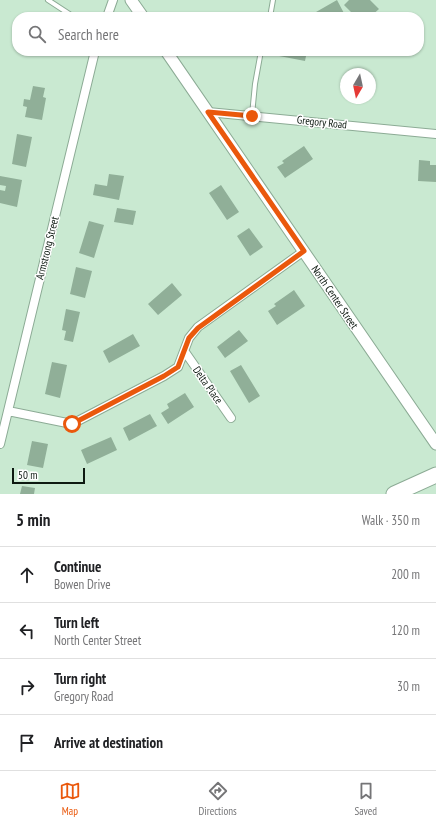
<!DOCTYPE html>
<html lang="en">
<head>
<meta charset="utf-8">
<style>
  body { margin:0; font-family:"PT Sans Narrow",sans-serif; background:#f2f2f2; color:#202124 }
  .compass { position:absolute; left:340px; top:68px; width:36px; height:36px; border-radius:50%; background:#fff; box-shadow:0 1px 3px #0004; rotate:189deg }
  .scale { position:absolute; left:12px; bottom:10px; width:73px; box-sizing:border-box; padding-left:4px; border:2px solid #0d1911; border-top:0; font-size:11px; line-height:14px; white-space:nowrap; color:#0d1911; -webkit-text-stroke:3px #fff; paint-order:stroke }
  .stop { position:absolute; width:12px; height:12px; margin:-9px; border:3px solid #ea580c; border-radius:50%; background:#fff }
  .stop.end { background:#ea580c; border-color:#fff; box-shadow:0 1px 4px #0008 }
  .list { margin:0; padding:0; list-style:none }
  h2 { display:flex; justify-content:space-between; align-items:center; height:52px; margin:0; padding:0 16px; font-size:17px }
  h2 small { font-size:13px; font-weight:400; color:#757577 }
  .list li { display:grid; grid-template-columns:26px 1fr auto; gap:12px; align-items:center; box-sizing:border-box; height:56px; padding:0 16px; border-top:1px solid #e0e0e0 }
  .list b { display:block; font-size:15px; white-space:nowrap }
  .list p { margin:0; font-size:13px; white-space:nowrap; color:#757577 }
  .list em { font-size:13px; font-style:normal; color:#757577 }
  .icon { flex:none; width:22px; height:22px; fill:none; stroke:currentColor; stroke-width:2; stroke-linecap:round; stroke-linejoin:round }
  .map { position:relative; flex:none; width:436px; height:494px; overflow:hidden }
  .search { position:absolute; background:#fff; box-shadow:0 1px 3px #0004; left:12px; right:12px; top:12px; height:44px; display:flex; align-items:center; gap:10px; box-sizing:border-box; padding:0 14px; border-radius:16px; color:#757577; font-size:15px }
  .sheet { height:276px; background:#fff }
  nav { display:flex; justify-content:space-around; align-items:center; box-sizing:border-box; height:56px; border-top:1px solid #e0e0e0; background:#fff; font-size:11px; color:#757577 }
  nav a { display:grid; justify-items:center; gap:2px }
  nav .on { color:#ea580c }
  .map>svg:first-child { display:block }
  .building { fill:#90af98 }
  .lines { fill:none; stroke-linecap:round; stroke-linejoin:round }
  .lane-casing { stroke:#8cab95; stroke-width:6 }
  .street-casing { stroke:#8cab95; stroke-width:10 }
  .secondary-casing { stroke:#8cab95; stroke-width:13 }
  .highway-casing { stroke:#8cab95; stroke-width:17 }
  .lane { stroke:#fff; stroke-width:4 }
  .street { stroke:#fff; stroke-width:8 }
  .secondary { stroke:#fff; stroke-width:11 }
  .highway { stroke:#fff; stroke-width:15 }
  .route { stroke:#ea580c; stroke-width:5 }
  .labels { text-anchor:middle; dominant-baseline:central; stroke-width:3; stroke-linejoin:round; paint-order:stroke }
  .street-label { font-size:11px; fill:#0d1911; stroke:#fff }
</style>
</head>
<body>
<div class="map">
<svg width="436" height="494" viewBox="0 0 436 494">
  <rect width="100%" height="100%" fill="#c9e9d1"/>
  <!-- building -->
  <path class="building" d="M337,0l9,17h-27l-3,-5z
    M349,0h21l9,9 -9,8h-14l-12,-12z
    M275,51h32l-2,10 -31,-6z
    M33,86l12,2 -2,9 3,1 -4,22 -17,-3 2,-10 -4,-1 1,-7 6,1z
    M17,134l15,3 -6,30 -14,-3z
    M304,146l9,13 -28,19 -8,-11 7,-4 -2,-2z
    M419,160l11,1v4h6v17l-18,-1z
    M109,174l15,2 -5,24 -26,-5 2,-11 12,2z
    M0,176l22,4 -5,27 -17,-4v-13l5,1 1,-5 -6,-1z
    M221,185l18,27 -12,8 -18,-27z
    M117,208l19,3 -3,14 -19,-3z
    M89,221l15,4 -10,33 -15,-5z
    M249,228l14,19 -13,9 -13,-20z
    M76,267l16,4 -7,27 -15,-4z
    M172,283l10,12 -24,20 -10,-11z
    M294,290l11,16 -28,19 -9,-14 8,-5 -2,-2z
    M66,309l14,3 -7,30 -9,-2 2,-9 -4,-1z
    M239,330l9,11 -23,17 -8,-11z
    M133,334l7,12 -31,17 -6,-12z
    M52,362l15,3 -7,33 -15,-4z
    M241,365l19,31 -11,7 -19,-32z
    M185,393l9,14 -26,17 -7,-11 8,-5 -2,-4z
    M150,414l7,12 -28,15 -6,-13z
    M111,437l6,13 -30,14 -6,-14z
    M32,441l16,3 -5,24 -16,-3z
    M22,486l13,2 -1,6h-14z"/>
  <g class="lines">
    <!-- lane casing -->
    <g class="lane-casing">
      <path id="lane" d="M48,0l26,17
        M270,17l3,-17
        M252,115l3,-31 6,-33"/>
    </g>
    <!-- street casing -->
    <g class="street-casing">
      <path id="street" d="M107,17l6,-17
        M208,112l228,22
        M185,352l46,66
        M8,411l64,13 92,-48 14,-9 11,-29 9,-11 106,-76
        M0,444l95,-393"/>
    </g>
    <!-- secondary casing -->
    <g class="secondary-casing">
      <path id="secondary" d="M131,0l12,17
        M166,51l270,393"/>
    </g>
    <!-- highway casing -->
    <g class="highway-casing">
      <path id="highway" d="M394,494l42,-19"/>
    </g>
    <!-- lane -->
    <use href="#lane" class="lane"/>
    <!-- street -->
    <use href="#street" class="street"/>
    <!-- secondary -->
    <use href="#secondary" class="secondary"/>
    <!-- highway -->
    <use href="#highway" class="highway"/>
  </g>
  <g class="lines">
    <!-- route -->
    <path class="route" d="M72,424l92,-48 14,-9 11,-29 9,-10 106,-77 -96,-139 44,4"/>
  </g>
  <g class="labels">
    <!-- street labels -->
    <g class="street-label">
      <text transform="translate(322 122) rotate(6)">Gregory Road</text>
      <text transform="translate(47 248) rotate(-76)">Armstrong Street</text>
      <text transform="translate(335 297) rotate(56)">North Center Street</text>
      <text transform="translate(208 385) rotate(55)">Delta Place</text>
    </g>
  </g>
</svg>
<svg class="compass" viewBox="-18 -18 36 36"><path d="M0-13l5 13h-10z" fill="#e53935"/><path d="M0 13l5-13h-10z" fill="#757577"/></svg>
<div class="scale">50 m</div>
<div class="stop" style="left:72px;top:424px"></div>
<div class="stop end" style="left:252px;top:116px"></div>
<div class="search"><svg class="icon" aria-label="search" viewBox="0 0 24 24"><circle cx="10" cy="10" r="6"/><path d="M15 15l6 6"/></svg>Search here</div>
</div>
<section class="sheet">
<h2>5 min<small>Walk · 350 m</small></h2>
<ul class="list">
<li><svg class="icon" aria-label="ahead" viewBox="0 0 24 24"><path d="M12 20V5M6 11l6-6 6 6"/></svg><div><b>Continue</b><p>Bowen Drive</p></div><em>200 m</em></li>
<li><svg class="icon" aria-label="left" viewBox="0 0 24 24"><path d="M17 20v-9H6M10 6l-5 5 5 5"/></svg><div><b>Turn left</b><p>North Center Street</p></div><em>120 m</em></li>
<li><svg class="icon" aria-label="right" viewBox="0 0 24 24"><path d="M7 20v-9h11M14 6l5 5-5 5"/></svg><div><b>Turn right</b><p>Gregory Road</p></div><em>30 m</em></li>
<li><svg class="icon" aria-label="arrive" viewBox="0 0 24 24"><path d="M6 21V4h12l-3 4 3 4H6"/></svg><div><b>Arrive at destination</b></div></li>
</ul>
</section>
<nav>
<a class="on"><svg class="icon" aria-label="map" viewBox="0 0 24 24"><path d="M3 6l6-2 6 2 6-2v14l-6 2-6-2-6 2zM9 4v14M15 6v14"/></svg>Map</a>
<a><svg class="icon" aria-label="directions" viewBox="0 0 24 24"><path d="M12 3l9 9-9 9-9-9zM9 14v-3h6M13 9l2 2-2 2"/></svg>Directions</a>
<a><svg class="icon" aria-label="saved" viewBox="0 0 24 24"><path d="M7 4h10v16l-5-4-5 4z"/></svg>Saved</a>
</nav>
</body>
</html>
